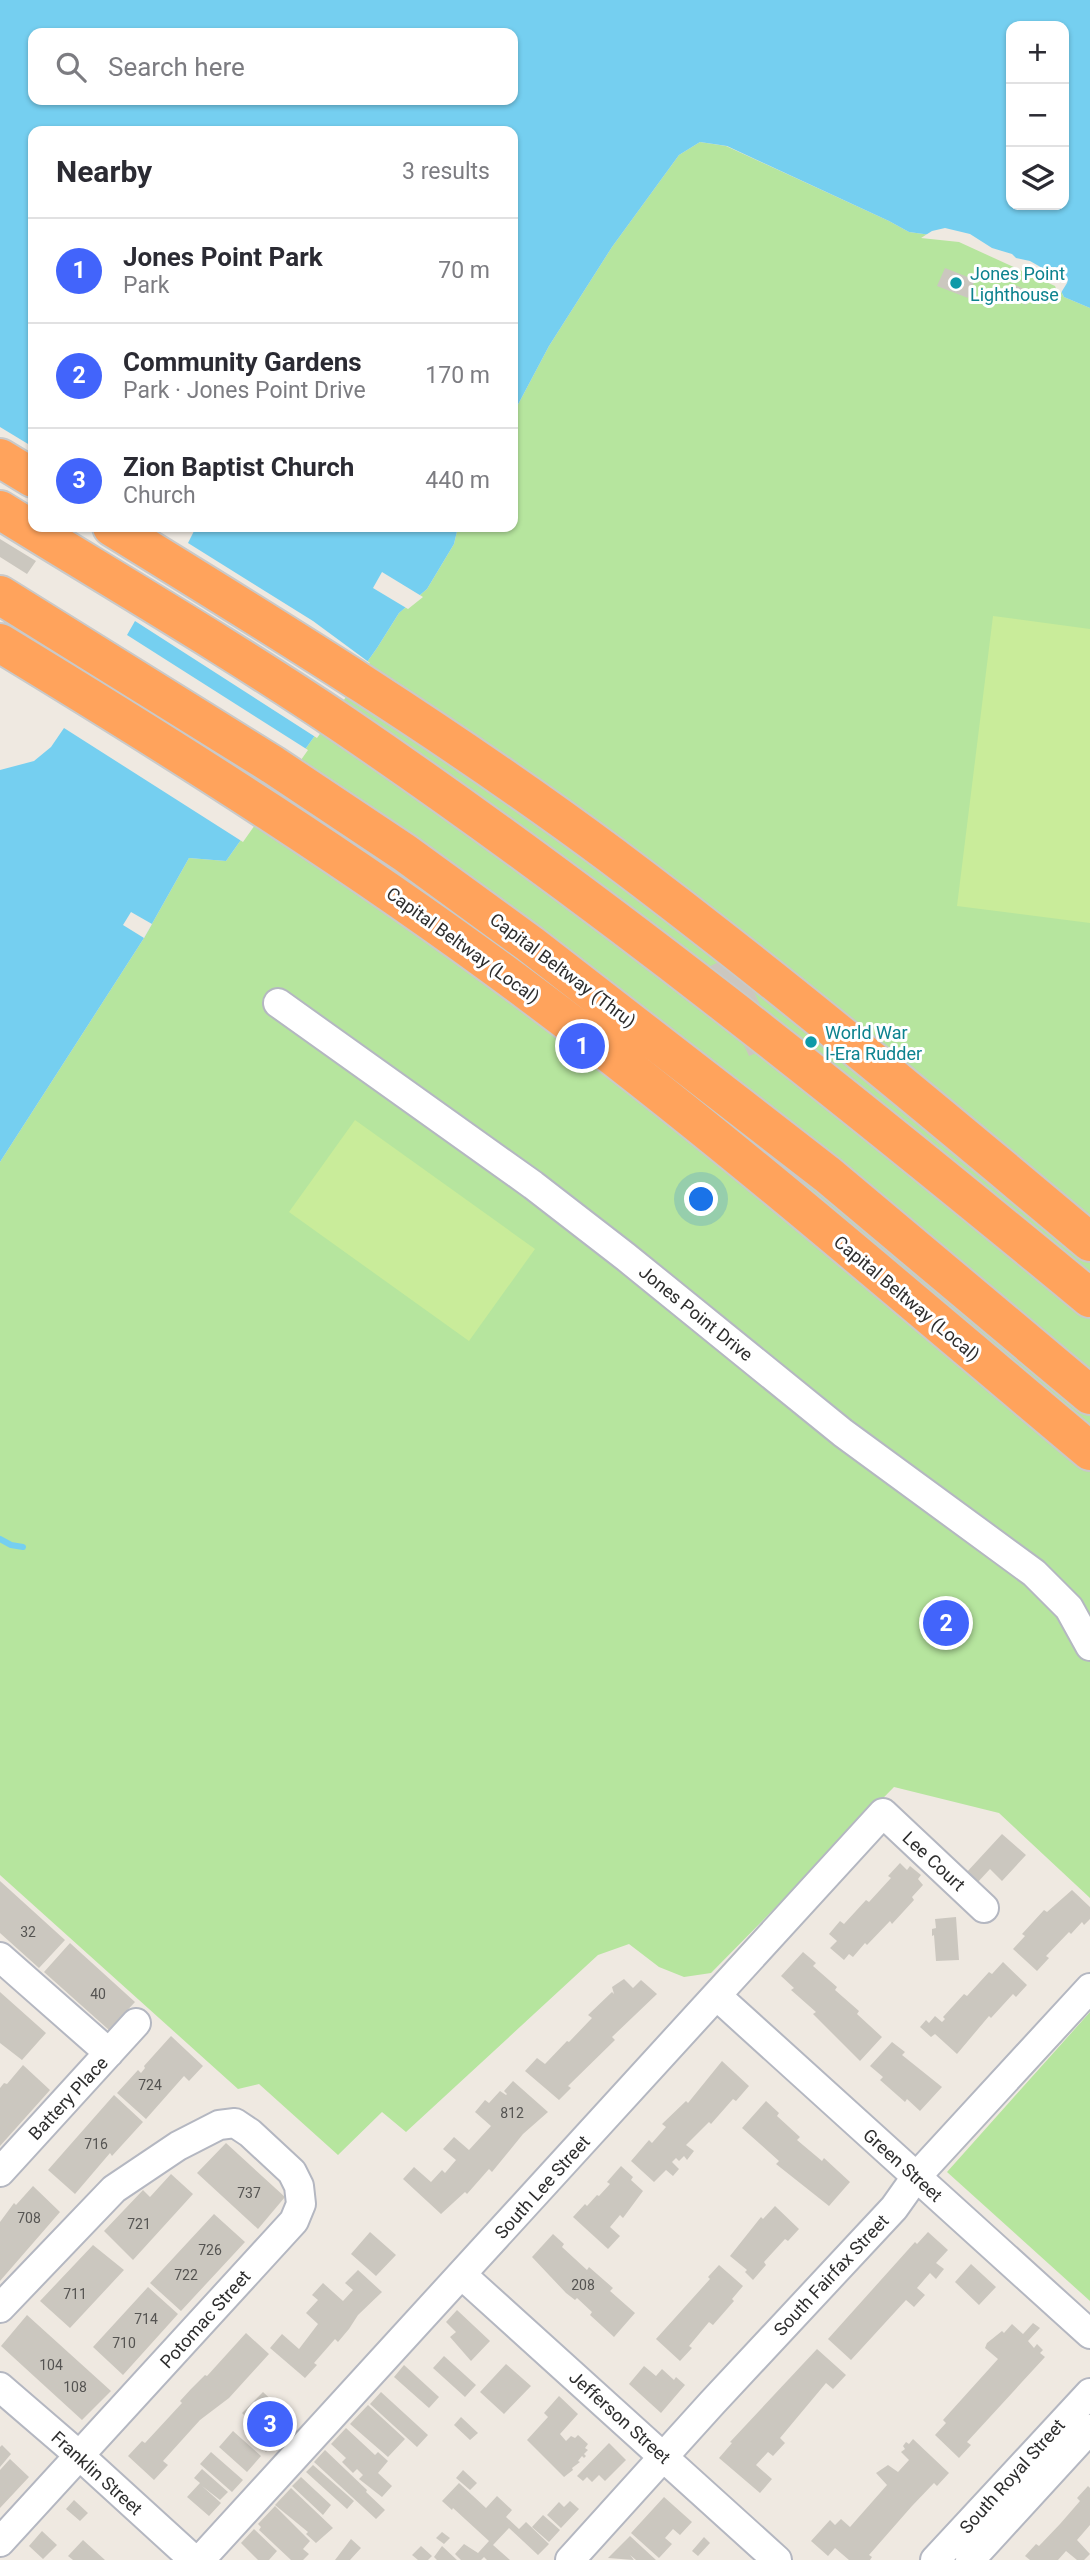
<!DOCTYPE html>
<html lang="en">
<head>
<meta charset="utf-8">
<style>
  body { margin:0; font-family:Roboto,sans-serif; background:#f2f2f3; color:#2b2b33 }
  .controls { position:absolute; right:21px; top:21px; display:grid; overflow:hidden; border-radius:14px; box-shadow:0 2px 5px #0004 }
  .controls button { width:63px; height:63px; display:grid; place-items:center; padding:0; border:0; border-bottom:2px solid #e1e1e2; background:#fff; color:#2b2b33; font:35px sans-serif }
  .you { position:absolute; left:702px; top:1200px; width:24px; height:24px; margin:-18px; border:5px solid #fff; border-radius:50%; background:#1a73e8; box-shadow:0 0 0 10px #1a73e833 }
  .badge { display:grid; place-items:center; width:46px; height:46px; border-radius:50%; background:#4264fb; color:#fff; font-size:23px; font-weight:700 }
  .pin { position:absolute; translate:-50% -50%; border:4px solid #fff; box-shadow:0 2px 7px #0006 }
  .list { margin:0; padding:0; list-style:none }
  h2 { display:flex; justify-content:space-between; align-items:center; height:91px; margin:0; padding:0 28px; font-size:30px }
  h2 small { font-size:23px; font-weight:400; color:#7c7c81 }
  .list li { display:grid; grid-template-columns:46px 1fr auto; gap:21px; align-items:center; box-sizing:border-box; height:105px; padding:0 28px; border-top:2px solid #e1e1e2 }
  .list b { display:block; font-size:26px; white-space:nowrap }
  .list p { margin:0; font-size:23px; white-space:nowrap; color:#7c7c81 }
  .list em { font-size:23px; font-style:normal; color:#7c7c81 }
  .icon { flex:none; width:38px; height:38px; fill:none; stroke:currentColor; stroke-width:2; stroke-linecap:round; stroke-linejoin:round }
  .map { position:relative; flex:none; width:1090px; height:2560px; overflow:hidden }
  .search { position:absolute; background:#fff; box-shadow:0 2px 5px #0004; left:28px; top:28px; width:490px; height:77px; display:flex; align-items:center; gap:18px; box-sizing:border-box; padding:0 24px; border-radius:14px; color:#7c7c81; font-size:26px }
  .panel { position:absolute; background:#fff; box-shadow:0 2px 5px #0004; left:28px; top:126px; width:490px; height:406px; border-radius:14px }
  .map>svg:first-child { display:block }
  .green { fill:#b6e59e }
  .pitch { fill:#c9ec9a }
  .water { fill:#75cff0; fill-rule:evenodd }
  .pier { fill:#efe9e1 }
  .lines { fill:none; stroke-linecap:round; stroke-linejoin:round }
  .stream { stroke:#75cff0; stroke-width:6 }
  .building { fill:#cbc7bf }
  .minor-casing { stroke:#b4b7c1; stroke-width:32 }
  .highway-casing { stroke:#c9c9c9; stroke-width:42 }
  .minor { stroke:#fff; stroke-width:28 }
  .highway { stroke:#ffa35c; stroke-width:38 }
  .culture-dot { fill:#0f9aa8; stroke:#fff; stroke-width:2.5 }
  .labels { text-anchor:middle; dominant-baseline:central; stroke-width:6; stroke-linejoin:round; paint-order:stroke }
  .number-label { font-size:14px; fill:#555452 }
  .culture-label { font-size:18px; fill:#0d838f; stroke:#fff; text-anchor:start }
  .street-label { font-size:18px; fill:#2e2e2e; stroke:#fff }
</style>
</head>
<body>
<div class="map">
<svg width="1090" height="2560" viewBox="0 0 1090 2560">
  <rect width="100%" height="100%" fill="#efe9e1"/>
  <!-- green -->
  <path class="green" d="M700,142l26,4 163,75 20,11 51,7 97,45 7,13 26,11v1590l-91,-85 -105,-26 -183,186 -27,4 -25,-10 -30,-23 -31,11 -192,177 -24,-20 -44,43 -79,-71 -21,5 -238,-214v-713l144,-224 45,-80 37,3 151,-213 22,-35 28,-24 27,-45 4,-17h55v-113l36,-68 63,-99 67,-92z
    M1090,2012v289l-143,-129z"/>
  <!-- pitch -->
  <path class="pitch" d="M993,616l97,13v294l-133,-17z
    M355,1120l180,129 -66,92 -180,-129z"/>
  <!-- water -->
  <path class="water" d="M0,0h1090v308l-26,-11 -7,-14 -97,-44 -51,-7 -20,-11 -162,-75 -27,-4 -21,13 -67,92 -63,99 -36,68v-283h-480v396h425l-4,17 -27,45 -28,24 -22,35 -151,213 -37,-3 -45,80 -144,224zM1011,26h53v179h-53zM33,33h480v67h-480z"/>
  <!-- pier -->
  <path class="pier" d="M945,228l25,6 22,14 20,6 4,4 14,3 28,16 5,-1 5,3 -1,4 -8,13 -4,-10 -96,-44 -38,-4 11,-7z
    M0,427l33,20v80h163l-8,16 125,78 57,42 -53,75 -182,-117 -8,14 181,115 -65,92 -179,-114 -13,19 -17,14 -34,9z
    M382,572l41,25 -15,12 -35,-21z
    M131,912l21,12 -8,14 -21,-13z"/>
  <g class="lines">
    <!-- stream -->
    <path class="stream" d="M0,1539l11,6 12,2"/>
  </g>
  <!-- building -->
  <path class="building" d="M945,268l30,12 -7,18 -31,-12z
    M1015,285l17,7 -6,13 -16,-7z
    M0,539l36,22 -9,13 -27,-17z
    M737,954l41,90 -29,12 -41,-89z
    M1002,1834l24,21 -24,26 -12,-12 -13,14 -11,-10z
    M900,1863l7,7 3,-4 11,9 -3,4 5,6 -11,12 2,3 -22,24 -2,-3 -23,24 -2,-2 -12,14 -4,-3 -5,6 -14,-12 7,-7 -8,-7 11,-13 4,3 22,-24 3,2 22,-24 -3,-2z
    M0,1881l65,59 -26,28 -39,-35z
    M1072,1890l18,17v12l-6,6 -2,-3 -11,12 -2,-2 -23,24 3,2 -12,13 -24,-22 12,-13 -3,-2 22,-24 3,2z
    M956,1917l3,43 -23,1 -2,-26 -2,1v-7l4,-1 -1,-9z
    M70,1943l65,59 -26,28 -65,-58z
    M803,1952l13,11 -3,3 24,21 -2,3 24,21 -2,3 25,23 -22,24 -47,-47 3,-2 -25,-22 3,-2 -13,-12z
    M1003,1962l24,23 -11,12 -3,-3 -22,24 -2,-2 -32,38 -22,-20 -4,3 -11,-10 6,-7 3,3 6,-7 7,6 3,-3 -2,-2 21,-23 3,2 22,-24 3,2z
    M624,1979l9,9 8,-8 16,14 -45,43 3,3 -47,46 3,2 -12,12 -34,-29 12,-13 8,6 22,-23 2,1 23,-24 -4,-3 24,-23 2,2 -2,-7z
    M0,1992l46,41 -24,27 -22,-17z
    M171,2036l32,30 -14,15 -5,-5 -38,43 -29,-26 21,-23 3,3 4,-5 -1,-2z
    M892,2042l13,10 -3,3 40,32 -22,24 -13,-12 -2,3 -25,-22 3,-3 -13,-11z
    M722,2061l27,25 -13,15 -3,-2 -22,25 -2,-2 -23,23 8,6 -7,9 -3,-4 -5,5 -3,-3 -4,4 7,7 -6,7 -7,-6 -12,12 -23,-21 18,-21 3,3 14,-16 -4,-3 24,-23 2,2z
    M23,2065l27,25 -50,56v-58l4,-5 3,1z
    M513,2081l35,31 -25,22 -31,38 -3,-3 -22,25 -2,-2 -24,22 -38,-35 11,-12 17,15 11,-12 3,3 11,-13 -13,-11 11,-12 15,13 22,-24 -16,-14 10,-12 4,3 11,-12 6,4 1,-1 -3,-3z
    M114,2095l29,27 -31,34 -2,-3 -35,41 -27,-24z
    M766,2101l13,12 -2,3 23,21 -3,3 25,21 2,-3 26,24 -21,24 -53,-42 3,-3 -37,-33z
    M226,2143l59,54 -27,32 -61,-56z
    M621,2166l12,11 -2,3 12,11 -20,27 -3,-3 -10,12 10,9 -12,13 -35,-32 12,-13 2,2 10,-11 2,1 11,-12 -3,-2z
    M171,2174l22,20 -60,66 -29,-29 39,-41 7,7z
    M33,2186l27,26 -60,69v-59l14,-19 2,2z
    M775,2206l24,23 -11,12 -3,-2 -11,12 -10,11 2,3 -13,15 -8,-8 2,-2 -17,-14 31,-39 2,2z
    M214,2214l31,28 -64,69 -31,-28z
    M370,2232l26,23 -20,21 -25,-22z
    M928,2232l20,18 -12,13 8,6 -8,10 -6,-6 -13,15 8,7 -11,12 -8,-7 -55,60 -23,-21 87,-97 2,2z
    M553,2234l11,10 -2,3 25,23 2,-3 24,21 -3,3 25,22 -21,24 -24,-22 2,-3 -15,-14 -2,2 -9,-7 -34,-36z
    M93,2245l31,25 -54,58 -30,-27z
    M971,2264l25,23 -17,18 -24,-23z
    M719,2265l24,21 -11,13 2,2 -21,24 -4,-3 -20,24 3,2 -12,13 -24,-22 54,-60 -2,-2z
    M358,2270l24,22 -24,23 -9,14 -11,13 -3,-3 -21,24 3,2 -12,13 -35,-30 12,-14 17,15 19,-25 -12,-11 12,-13 -6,-5 11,-12 20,18 10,-11 -8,-7z
    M148,2287l30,27 -55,61 -30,-28z
    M457,2310l33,31 -19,20 -21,-24 6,-5 -10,-10z
    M27,2315l84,76 -29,29 -81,-74z
    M1033,2323l7,5 -12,13 6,7 3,-4 6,6 -3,3 5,4 -78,85 4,3 -12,13 -24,-23 11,-12 -3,-3 55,-61 -13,-11 2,-5 15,-12 2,2 8,-9 11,10z
    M246,2333l23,21 -40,44 -29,22 -37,41 5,4 -14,15 -26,-24 14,-15 3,2 37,-40 -2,-2 11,-12 14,-14 2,1z
    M817,2349l29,26 -13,14 -7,-6 -46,55 5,5 -12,13 -5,-4 -12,13 16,14 -12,14 -41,-35 13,-15 -2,-1z
    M444,2356l32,29 -11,12 -32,-29z
    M506,2364l25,22 -27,28 -24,-22z
    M404,2365l35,32 -10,11 -35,-31z
    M644,2366l12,10 6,-7 12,11 2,-3 9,8 -24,28 -32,-29z
    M263,2392l29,27 -21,22 3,3 -8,8 -12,-11 5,-4 -5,-5 3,-4 -15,-15z
    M381,2392l47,43 -11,12 -47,-43z
    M559,2396l19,18 -18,20 6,7 5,-5 4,2 3,-3 10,9 -3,4 3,2 -4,4 2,2 -2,2 -2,-2 -4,5 2,1 -8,6 1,2 -9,7 -37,-37 21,-23 -4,-4z
    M368,2405l37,34 -17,18 -38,-33z
    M461,2417l17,16 -8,7 -16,-15z
    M346,2428l29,27 3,-3 10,9 -10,12 14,13 -10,11 -23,-18 4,-4 -6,-6 -4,4 -11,-11 4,-4 -15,-14z
    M233,2431l28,25 -14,16 -28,-25z
    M913,2439l36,34 -12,13 -3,-3 -22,23 -43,49 3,2 -2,3h-21l-14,-12 -7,8 -17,-15 19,-21 5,5 6,-6 9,8 37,-42 -11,-12 12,-8 10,7 11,-12 -8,-8 4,-3 -2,-3 3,-4 3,2z
    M609,2443l17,17 -21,21 -6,-6 -7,7 -5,-5 -4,4 -6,-5z
    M2,2445l9,9 -11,13v-20z
    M325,2450l42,40 -1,2 19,18 -9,9 -62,-57z
    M211,2452l32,28 -11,12 -32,-28z
    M10,2459l19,18 -29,31v-38z
    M313,2465l41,36 -7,8 -41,-37z
    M202,2469l26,23 -8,8 -18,-14 19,17 -12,13 -22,-19 13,-14 -6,-5z
    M463,2470l14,13 -7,7 -14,-12z
    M301,2477l30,28 -8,10 -31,-29z
    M459,2483l27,25 11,-12 15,14 -6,7 13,12 7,-7 23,22 -11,11 -29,-27 -16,17 17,15h-23l-3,-3 -3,3h-20l-6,-6 9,-10 14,9 11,-12 -36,-33 -1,2 -10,-9z
    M1088,2486l2,2v37l-13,15 13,14 -6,6h-7l-11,-9 -8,9h-28l-5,-4 11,-12 3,2 21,-22 20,-23 -3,-3z
    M291,2488l42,40 -17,15 -10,-9 2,-2 -33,-27z
    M664,2497l28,25 -12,13 -7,-6 -8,9 7,6 -13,14 -28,-25z
    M74,2500l14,13 -8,8 -14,-12z
    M570,2501l9,8 -18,19 -14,-13 12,-13 5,5z
    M275,2506l35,35 -7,8 6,5 -6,6h-12l-32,-30 2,-3 -3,-3z
    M543,2515l17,15 -11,12 -17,-15z
    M254,2529l23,22 -8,9h-11l-17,-17z
    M42,2531l15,14 -14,14 -14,-13z
    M442,2532l8,6 -6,6 -8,-6z
    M630,2536l26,24h-20l-6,-5 4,5 -26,-2z
    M704,2537l6,6 -12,13 -6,-5z
    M351,2539l10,9 -11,12h-15z
    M83,2540l22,20h-32l-5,-4z
    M421,2546l11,10 -4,4h-10l-6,-5z
    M442,2546l15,14h-20l-3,-3z"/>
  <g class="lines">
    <!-- minor casing -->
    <g class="minor-casing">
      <path id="minor" d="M278,1003l255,182 93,72 217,176 191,140 35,35 21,38
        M0,1957l109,96
        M717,1996l373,338
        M0,2172l136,-149
        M462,2275l315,285
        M0,2308l114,-119 64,-43 41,-21 16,-2 15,10 42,39 7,14 2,18 -7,17 -294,321
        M0,2387l80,69 114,104
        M200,2560l683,-747 101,95
        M570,2560l142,-157 182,-195 22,-31 174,-189
        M935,2560l155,-167
        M970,2560l120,-131"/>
    </g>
    <!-- highway casing -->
    <g class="highway-casing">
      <path id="highway" d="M0,458l33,20
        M0,510c115,71 233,140 344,215 260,177 504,373 746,573
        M112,527c169,104 339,209 499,328 164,123 322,255 479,387
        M0,595l273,170 132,88 125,91 298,231 262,220
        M0,643c181,110 360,223 530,350 193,144 375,303 560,458"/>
    </g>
    <!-- minor -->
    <use href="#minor" class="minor"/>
    <!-- highway -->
    <use href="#highway" class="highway"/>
  </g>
  <!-- markers -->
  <g class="culture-dot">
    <circle cx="956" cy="283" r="7"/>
    <circle cx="811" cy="1042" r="7"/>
  </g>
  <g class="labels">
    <!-- number labels -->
    <g class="number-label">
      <text x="28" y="1932">32</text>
      <text x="98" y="1994">40</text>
      <text x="150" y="2085">724</text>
      <text x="512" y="2113">812</text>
      <text x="96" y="2144">716</text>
      <text x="249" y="2193">737</text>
      <text x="29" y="2218">708</text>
      <text x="139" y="2224">721</text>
      <text x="210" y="2250">726</text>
      <text x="186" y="2275">722</text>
      <text x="583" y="2285">208</text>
      <text x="75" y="2294">711</text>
      <text x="146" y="2319">714</text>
      <text x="124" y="2343">710</text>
      <text x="51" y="2365">104</text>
      <text x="75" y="2387">108</text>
    </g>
    <!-- culture labels -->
    <g class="culture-label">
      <text x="970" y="273">Jones Point<tspan x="970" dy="21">Lighthouse</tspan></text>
      <text x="825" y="1032">World War<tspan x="825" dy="21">I-Era Rudder</tspan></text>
    </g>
    <!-- street labels -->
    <g class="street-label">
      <text transform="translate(463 945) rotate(36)">Capital Beltway (Local)</text>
      <text transform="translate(563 970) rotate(37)">Capital Beltway (Thru)</text>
      <text transform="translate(907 1298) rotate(40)">Capital Beltway (Local)</text>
      <text transform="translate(696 1313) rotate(39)">Jones Point Drive</text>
      <text transform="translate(934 1861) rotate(43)">Lee Court</text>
      <text transform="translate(68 2098) rotate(-47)">Battery Place</text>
      <text transform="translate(903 2165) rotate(42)">Green Street</text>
      <text transform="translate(542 2187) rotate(-48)">South Lee Street</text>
      <text transform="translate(831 2275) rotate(-47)">South Fairfax Street</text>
      <text transform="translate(205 2319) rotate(-48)">Potomac Street</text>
      <text transform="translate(620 2417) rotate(42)">Jefferson Street</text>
      <text transform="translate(97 2473) rotate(42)">Franklin Street</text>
      <text transform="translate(1012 2476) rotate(-48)">South Royal Street</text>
    </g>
  </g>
</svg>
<div class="controls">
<button>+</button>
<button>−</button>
<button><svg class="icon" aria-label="layers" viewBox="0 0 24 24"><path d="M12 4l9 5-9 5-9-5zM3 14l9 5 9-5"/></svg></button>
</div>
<div class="you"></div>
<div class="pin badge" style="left:582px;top:1046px">1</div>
<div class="pin badge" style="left:946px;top:1623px">2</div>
<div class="pin badge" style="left:270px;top:2424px">3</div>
<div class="search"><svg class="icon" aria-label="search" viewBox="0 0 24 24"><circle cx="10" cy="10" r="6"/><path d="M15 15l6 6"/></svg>Search here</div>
<section class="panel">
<h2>Nearby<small>3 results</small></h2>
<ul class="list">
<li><span class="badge">1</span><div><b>Jones Point Park</b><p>Park</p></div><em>70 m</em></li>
<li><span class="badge">2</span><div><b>Community Gardens</b><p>Park · Jones Point Drive</p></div><em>170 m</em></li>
<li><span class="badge">3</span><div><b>Zion Baptist Church</b><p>Church</p></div><em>440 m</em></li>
</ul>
</section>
</div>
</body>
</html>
